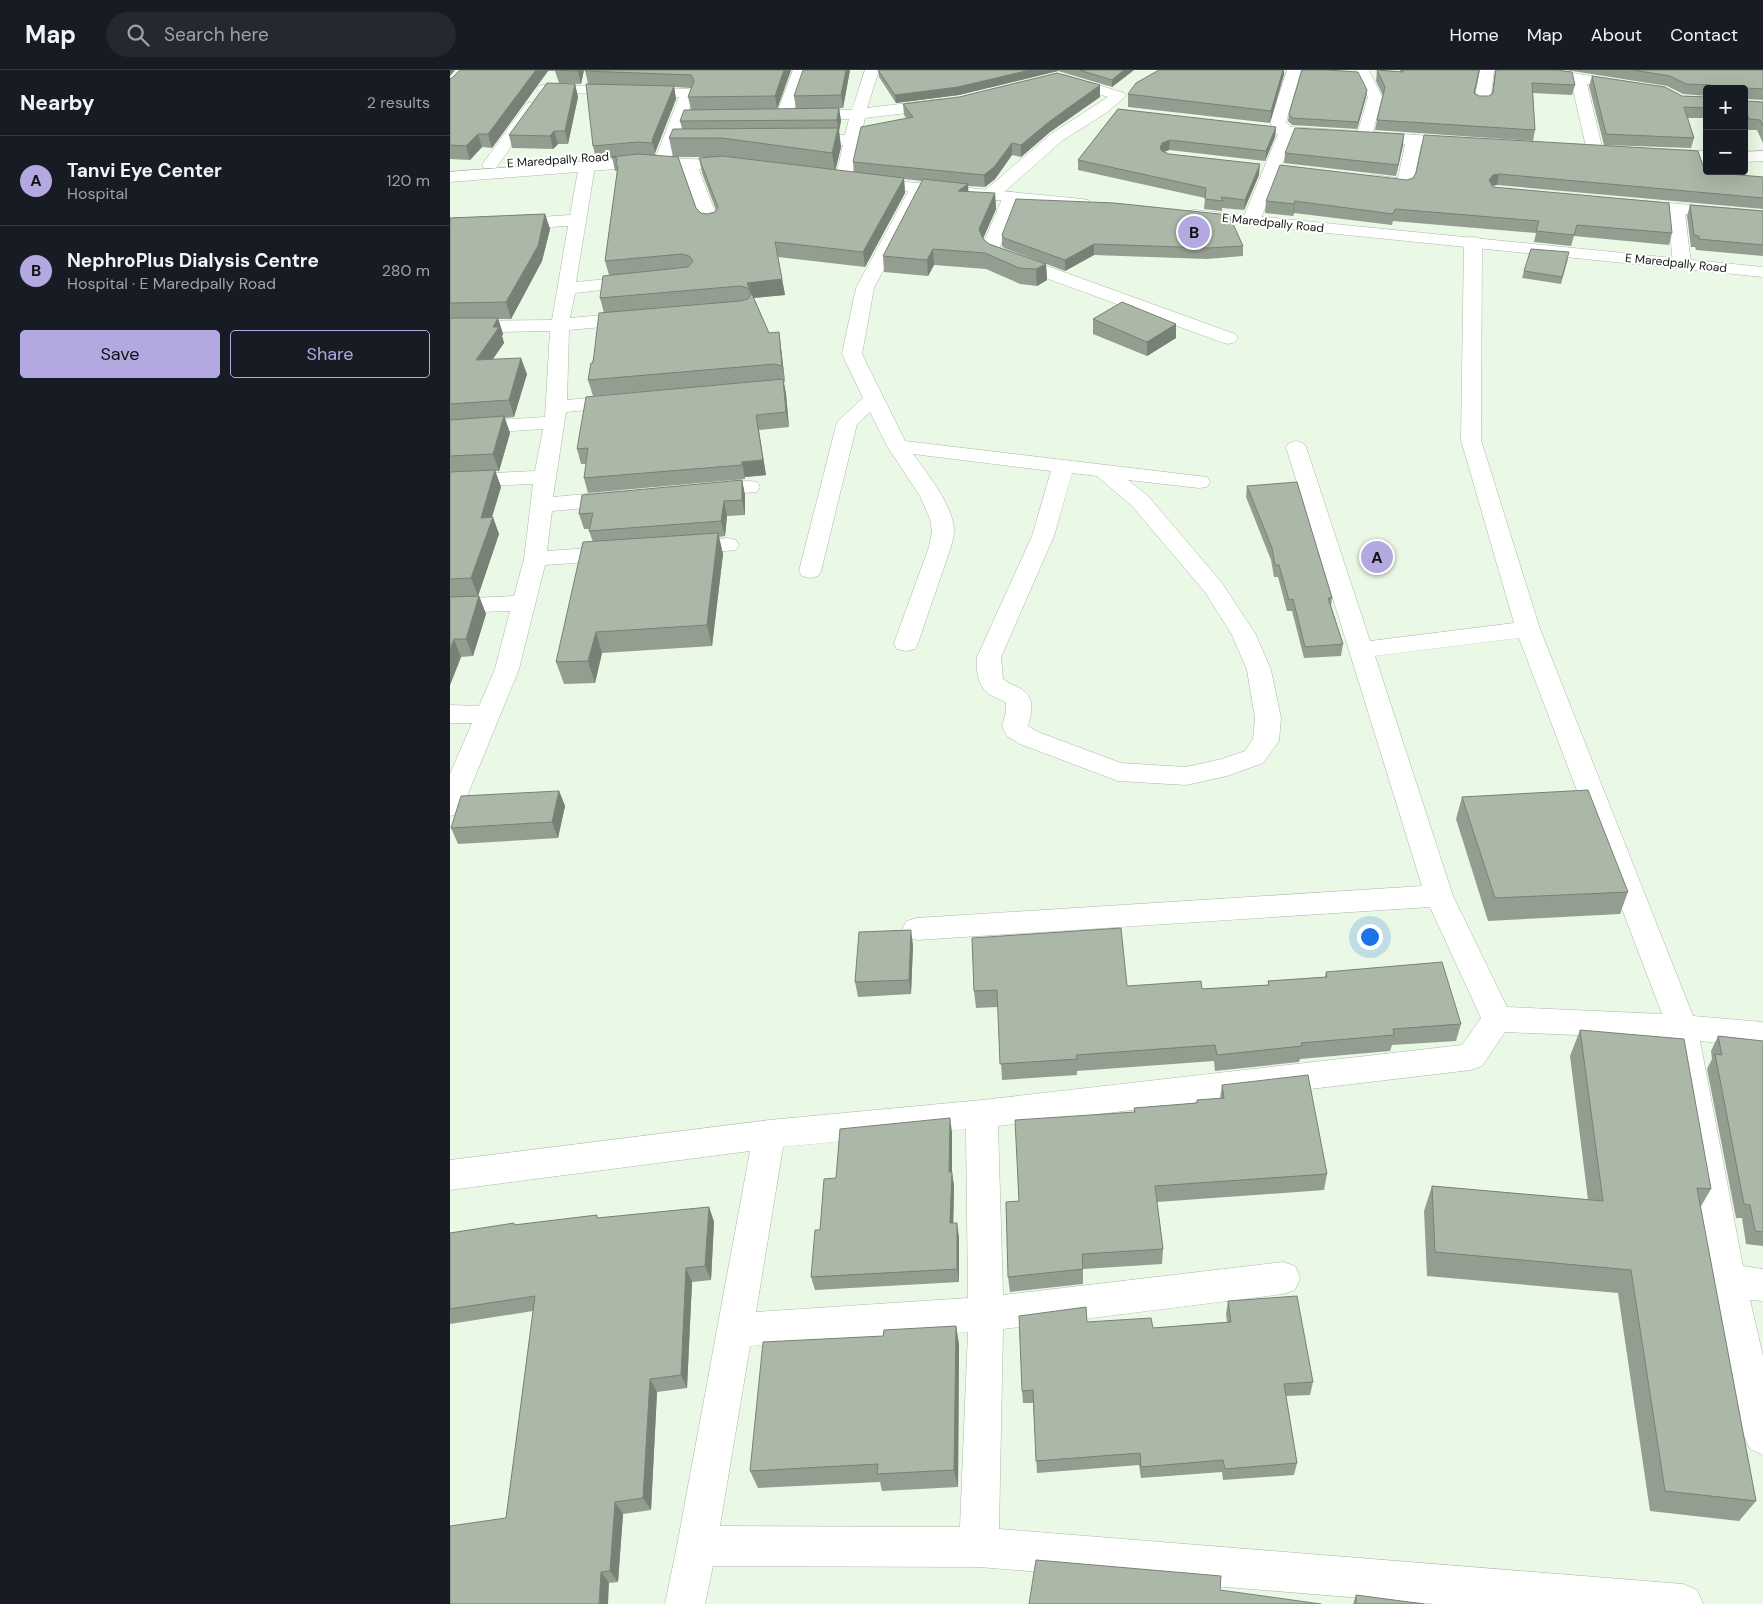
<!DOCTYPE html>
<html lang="en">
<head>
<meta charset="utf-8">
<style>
  body { margin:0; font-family:"DM Sans",sans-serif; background:#242831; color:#f1f3f6 }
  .controls { position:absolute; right:15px; top:15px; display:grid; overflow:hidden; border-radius:5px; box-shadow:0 5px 20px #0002 }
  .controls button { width:45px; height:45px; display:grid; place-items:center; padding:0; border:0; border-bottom:1px solid #363941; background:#171b24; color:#f1f3f6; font:25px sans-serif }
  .you { position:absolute; left:919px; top:866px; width:18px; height:18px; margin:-12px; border:4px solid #fff; border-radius:50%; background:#1a73e8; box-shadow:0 0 0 8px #1a73e833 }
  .badge { display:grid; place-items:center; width:32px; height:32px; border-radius:50%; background:#b3a8e0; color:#111; font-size:16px; font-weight:700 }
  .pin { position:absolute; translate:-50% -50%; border:2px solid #fff; box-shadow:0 1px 5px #0006 }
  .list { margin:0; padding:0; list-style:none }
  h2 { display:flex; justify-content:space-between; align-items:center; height:65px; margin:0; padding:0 20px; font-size:21px }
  h2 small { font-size:16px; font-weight:400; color:#9ea1a6 }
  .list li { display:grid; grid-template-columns:32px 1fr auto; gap:15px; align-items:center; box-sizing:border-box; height:90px; padding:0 20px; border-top:1px solid #363941 }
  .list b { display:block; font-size:19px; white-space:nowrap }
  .list p { margin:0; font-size:16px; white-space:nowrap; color:#9ea1a6 }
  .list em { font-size:16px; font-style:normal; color:#9ea1a6 }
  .actions { display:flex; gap:10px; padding:15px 20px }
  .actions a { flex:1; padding:11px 0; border:1px solid #b3a8e0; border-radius:5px; text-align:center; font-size:18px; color:#b3a8e0 }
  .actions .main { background:#b3a8e0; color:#111 }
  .icon { flex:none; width:28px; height:28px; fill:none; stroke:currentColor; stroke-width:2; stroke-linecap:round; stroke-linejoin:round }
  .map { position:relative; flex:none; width:1313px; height:1534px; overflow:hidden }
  header { display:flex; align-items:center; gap:30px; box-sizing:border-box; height:70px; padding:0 25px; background:#171b24; border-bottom:1px solid #363941 }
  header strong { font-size:24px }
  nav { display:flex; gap:28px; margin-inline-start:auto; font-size:18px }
  .search { width:350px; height:45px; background:#242831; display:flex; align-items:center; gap:12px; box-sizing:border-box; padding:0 18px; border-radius:28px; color:#9ea1a6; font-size:19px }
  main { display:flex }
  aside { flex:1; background:#171b24 }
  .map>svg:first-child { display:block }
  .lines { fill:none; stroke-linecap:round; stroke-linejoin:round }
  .minor-casing { stroke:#aab7a7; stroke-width:1 }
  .secondary-casing { stroke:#aab7a7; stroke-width:1 }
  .minor { fill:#fff; fill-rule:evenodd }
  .secondary { fill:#fff; fill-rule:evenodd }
  .wall { fill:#939e90; fill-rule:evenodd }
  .shaded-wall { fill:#788175 }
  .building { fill:#abb8a7; stroke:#788175 }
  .labels { text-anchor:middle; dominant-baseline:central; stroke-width:4; stroke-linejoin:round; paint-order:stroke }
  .far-street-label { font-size:12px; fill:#141913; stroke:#fff }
</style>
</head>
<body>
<header>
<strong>Map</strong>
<div class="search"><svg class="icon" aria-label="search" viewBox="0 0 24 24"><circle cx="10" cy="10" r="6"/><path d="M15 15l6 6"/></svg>Search here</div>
<nav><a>Home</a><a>Map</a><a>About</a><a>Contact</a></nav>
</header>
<main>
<aside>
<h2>Nearby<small>2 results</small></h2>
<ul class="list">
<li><span class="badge">A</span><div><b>Tanvi Eye Center</b><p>Hospital</p></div><em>120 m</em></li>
<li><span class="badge">B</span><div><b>NephroPlus Dialysis Centre</b><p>Hospital · E Maredpally Road</p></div><em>280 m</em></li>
</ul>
<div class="actions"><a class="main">Save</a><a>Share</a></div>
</aside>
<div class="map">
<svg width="1313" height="1534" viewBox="0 0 1313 1534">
  <rect width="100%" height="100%" fill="#eaf8e6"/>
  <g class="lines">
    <!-- minor casing -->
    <g class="minor-casing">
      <path id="minor" d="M343,0h14l-15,45 -3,3h-10l-3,-3z
        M415,0h14l-12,38 74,-9 5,2 3,3 -3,3 -5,2 -76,9 -14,62 -2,3h-12l-2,-3 8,-35 -39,1 -6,-2 -2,-3 2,-3 6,-2 41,-1 4,-16 -47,1 -5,-2 -3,-3 3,-3 5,-2h50z
        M837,0h14l-15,52 5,5 67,4 10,-34 -13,-27h14l13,27 -9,35 87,6 6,2 2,3 -2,3 -6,2 -39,-3 -8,39 -2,3c-13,4 -32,0 -45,-4l-2,-3 2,-3 6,-2 26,3 7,-34 -112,-8 -33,85 -3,4h-12l-3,-4 36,-87 -9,-2 -3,-3 6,-4 -2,-2z
        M1030,0h14l-4,32 -3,3h-10l-3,-3z
        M1069,0h35l74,12 5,1 2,3 -2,3 -5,1 -41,-6 16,67 -2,3h-12l-2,-3 -16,-70 -45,-7 -5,-1z
        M616,5l58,18 2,3 -20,17 -43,27 -67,59h-12l-2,-4 2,-4 67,-57 57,-37 -47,-15 -2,-3 2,-3z
        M94,15l144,4 5,1 2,3 -22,61 -2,3h-12l-2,-3 22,-57 -140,-5 -2,-3 2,-3z
        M81,32l5,2 3,3 -43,61h-12l-2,-3 2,-3 42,-58z
        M1213,79l44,2v10l-50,-4 -2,-3 2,-3z
        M1313,81v10l-19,1v-10z
        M239,90l6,2 2,3 22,57 -3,4 -6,1 -6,-1 -3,-4 -20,-57 2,-3z
        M137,91l6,2 2,3 -19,116 63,-6 6,1 3,4 -3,4 -6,1 -64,7 -5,25 66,-6 7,2 2,4 -2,4 -7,2 -67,6 -2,70 53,-5 7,2 3,4 -3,4 -7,2 -54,5 -13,85 66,-6 8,2 3,5 -3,5 -8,2 -67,6 -5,40 71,-5 8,2 3,5 -3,5 -8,2 -73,5 -26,104 -56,137 -3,7 -10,3v-42l22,-51h-22v-18l29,1 16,-37 15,-58 -60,2v-14l64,-3 10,-37 9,-75 -83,3v-12l85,-4 8,-42 -93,6v-12l95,-6 5,-86 -100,2v-12l102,-1 16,-94 -57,3 -6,-1 -3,-4 3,-4 6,-1 59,-4 9,-49 2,-3z
        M468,113l6,1 2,4 -52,100 -12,66 43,87 302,36 3,5 -3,5 -8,1 -71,-8 20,16 74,87 34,52 15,35 10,48 -2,23 -16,22 -36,13 -41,9 -68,-4 -98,-37 -13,-8 -5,-10 4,-14v-9c-4,-3 -9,-5 -14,-7 -14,-8 -16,-24 -15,-39l55,-121 19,-65 -138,-17c14,20 41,52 41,77 0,5 -2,11 -3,16l-33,96 -3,6 -9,2 -9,-2 -3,-6 35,-96 3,-16 -2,-12 -10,-23 -33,-50 -17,-34 -13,12 -36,147 -3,5 -8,2 -8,-2 -3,-5 38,-149 26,-24 -21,-44 14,-66 54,-100 2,-4zM622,403l25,3 35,30 73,86 27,43 15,35 8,48 -2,21 -8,12 -23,8 -36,8 -65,-4 -83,-31 -10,-6c4,-14 7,-29 -7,-37 -6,-4 -12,-5 -18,-10l-2,-22 53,-121z
        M561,122l6,1 2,4 -19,49 3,4 232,84 3,4 -3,4 -7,2 -7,-2 -230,-84 -5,-4 -4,-8 21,-49 2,-4z
        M1183,130l130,11v10l-78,-7 6,50 -3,4 -6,1 -6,-1 -3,-4 -5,-51 -41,-4 -2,-4 2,-4z
        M1023,167l6,1 3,4 -1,198 59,189 153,387 70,6v26l-63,-7 43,225 20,3v32l-13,-1 13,56v99l-13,-6 -6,-13 -34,-155 -41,-242 -164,-7 -23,34 -11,4 -473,56 5,169 280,-33 12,4 5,12 -5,12 -12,4 -280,35 -4,200 684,55 14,6 6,14h-268l-456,-37 -266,-1 -8,38h-40l12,-58 73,-395 -300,39v-30l319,-40 213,-20 480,-55 19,-27 -51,-111 -513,33 -10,-3 -5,-8 5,-8 10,-3 505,-32 -136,-439 3,-4 7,-2 7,2 3,4 64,194 144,-18 -53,-183 3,-198 3,-4zM1069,568l143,376 -155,-7 -54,-111 -78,-240zM516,1059l2,169 -212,14 27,-165zM518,1262l-8,195 -240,-1 30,-180z
        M299,411l8,1 3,5 -3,5 -51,4 -8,-1 -3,-5 3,-5z
        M278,468l8,2 3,5 -3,5 -52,5 -8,-2 -3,-5 3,-5z"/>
    </g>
    <!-- secondary casing -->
    <g class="secondary-casing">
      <path id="secondary" d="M191,87l96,4 6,2 2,3 -2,3 -6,2 -96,-4 -191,15v-10z
        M416,108l216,21 6,1 2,4 -2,4 -6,1 -222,-23 -2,-3 2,-3z
        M745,140l568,57v10l-574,-58 -2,-4 2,-4z"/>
    </g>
    <!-- minor -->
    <use href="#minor" class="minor"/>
    <!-- secondary -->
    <use href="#secondary" class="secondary"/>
  </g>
  <!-- wall -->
  <path class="wall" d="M10,0h124l-3,14 -22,-1 -4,-12h-7l-56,77 -10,-1 -12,13 -20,-1v-80l2,-1z
    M135,0h206l-14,39h19l-2,-13 56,-26 -7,38h-4l2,13 -2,10 2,16 -6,23 19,2 -1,-10 54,-43 -3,-4 -1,-11 197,-7 -50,35 -29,25 -9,-2 -17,24 -10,8 -17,-1v6l27,1 1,16 -13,30 6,5 57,20 1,16 -10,6 -17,-2 -34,-15 -52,-4 -6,11 -44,-4 -1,-16 39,-75 -18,-2 1,14 -40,74 -87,-10 7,38 -31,3 15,35 10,-1 2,16 4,34h-1l2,12 3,33 -30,3 7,45 -21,2v2l-157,14 -4,-15 2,-14h-5l-4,-15 123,-62 -107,9 -5,-16 16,-67 -4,-15 9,-23 -4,-14 12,-90h-2l-3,-14 -16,2 -3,-13 -5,-62zM224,17l17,1 -3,9 3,13 -11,11 2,8 -13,9 4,19 -17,-1 -1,-3 21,-54zM228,87h36l-15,1 3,15 14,37 -1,2 -8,2 -6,-1 -5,-5z
    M428,0h256l-22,17 -54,-16 -99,24 -63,8 -17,-26z
    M927,0l23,2v-2h80l-5,23 4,3h10l3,-3 3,-23h62l18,15 -3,10 -39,-2 2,37 -2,11 -158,-11 2,-10 6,-24 -7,-15z
    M1116,0h197v30l-17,-1v2l17,1v41l-6,-13h-11l-2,-5v-36h-37v7l-24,-2 -16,-8z
    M834,4l-14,49 -142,-16v-13z
    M1142,6l90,20 25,1v21h-20l7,20 -3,10 -87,-3 -15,-59z
    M125,14l3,13 -10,47h-10l-5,5 -41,-1 -3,-13z
    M917,20l-1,7 -9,32 -65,-4 -4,-4 1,-7z
    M668,39l158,18 -1,10 -10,24 -96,-11 -5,2 5,2 90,21 -15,35 -22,-2v3l-18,-2 1,-11 -127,-28v-10z
    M953,75l-7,31 -112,-13 1,-10z
    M1255,102l58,5v32l-266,-24 -5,1 1,1 179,46 -3,12 -95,-9 -3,10 -37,-4 2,-9 -143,-12 -1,4 -98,-12 -1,3 -28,-3 1,-12 141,-21 6,-2 3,-5z
    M1240,135l73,6v45l-67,-6 -1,-3h-4l-4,-31z
    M95,144l5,15 -8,32 -31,58h-13l5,15 -1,2 2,7 -11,16 34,15 -13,43 -9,1 5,15 -11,38h-4l6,16 -9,30 7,17 -21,62 -18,1 19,-1 7,18 -13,42 -12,1 -11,28v-467z
    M552,165l241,11v10l-36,3 -113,-4 -29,16 -61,-23 -2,-2z
    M1118,189l-7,25 -39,-6 2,-7z
    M643,249l83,5v14l-29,18 -54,-22z
    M292,410l3,15v20l-18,1 -2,20 -6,1 4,17 -11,92 -110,7 -7,30 -31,1 -8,-22 37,-120 -4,-11 1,-2h-6l-5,-15z
    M797,416l85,112 -1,8 12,38 -2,12 -37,2 -12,-47h-5l-9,-34h-4l-3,-17 -25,-63z
    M109,721l6,15 -7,32 -100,6 -7,-16z
    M1012,727l166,95 -8,22 -132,7 -32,-102z
    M522,868l155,48 75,3 66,-4v-4l57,-4 1,-5 135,52 -5,17 -64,4 -2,6 -90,8 -1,3 -84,9 -1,-10 -137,10v4l-75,5 -4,-73 -22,1 -2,-17z
    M463,875l-2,49 -53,3 -3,-15z
    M1130,960l131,159 -11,19 56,293 -17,20 -89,-10 -32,-218 -191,-17 -3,-65 8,-25 156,14 -18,-144z
    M1268,966l45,5v205l-17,-2 -4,-26h-6l-29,-149 5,-10 -1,-8z
    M772,1015l105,89 -3,16 -167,12 6,47 -1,15 -79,5v15l-73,8 -2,-15 11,-76 115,-89v-4l63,-5v-3l23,-2z
    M502,1062v41l2,13 -1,37 6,14v45l-144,8 -4,-13 9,-47 16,-52z
    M259,1137l5,15 -3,58 -19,2 -5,106 -30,4 -6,118 -28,4 -5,68 -9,1 -103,-65 27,-207 -83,13v-91l65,-8 84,-7z
    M778,1231l85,81 -3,13 -24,1 11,67 -3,12 -71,5 -1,-8 -81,6 -2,-13 -102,8 -4,-70h-10l-1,-12 65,-69 66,6 74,-6 -1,-8z
    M506,1256l3,19 -1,142 -76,4 -2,-9 -122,6 -8,-17 133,-135z
    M906,1525l68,9h-71z"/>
  <!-- shaded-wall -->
  <path class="shaded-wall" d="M0,0h5l-5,6z
    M86,0h12v1l-56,77 -4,-14z
    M128,0h6l-3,14 -3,-13z
    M334,0h7l-14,39 -2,-13z
    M396,0h4l-7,38 -2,-13z
    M580,0h28v1l-99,24 -63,8 -1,-8z
    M674,0h10l-22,17v-7z
    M833,0h1v4l-14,49 1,-12z
    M125,14l3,13 -10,47 -3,-13z
    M650,15v12l-50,35 -29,25v-12l29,-24z
    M224,16l2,13 -21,54 -3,-13z
    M917,20l-1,7 -9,32 1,-7z
    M389,38l2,13 -2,10 2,16 -6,25 -3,-19 6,-23 -1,-10z
    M826,57l-1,10 -10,24 1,-10z
    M104,61l4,13 -5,5 -3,-13z
    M28,64l4,13 -12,13 -4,-14z
    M954,64l-1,11 -7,31 2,-11z
    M720,70l-1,10 -8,3 -1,-5 2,-5z
    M562,73v12l-17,24 -10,8 -1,-12z
    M810,94l-1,11 -15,35 1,-10z
    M1049,104l-2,11 -6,1 -2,-6 4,-5z
    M454,108l1,15 -40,74 -2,-15z
    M518,114l1,15 -11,-8z
    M545,123l1,16 -16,36 -1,-16z
    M845,131l-1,12 -1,3 1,-12z
    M95,144l5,15 -8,32 -31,58 -5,-17z
    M644,174v11l-29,16v-11z
    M483,179l1,16 -6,11 -1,-16z
    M596,194l1,16 -10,6 -1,-17z
    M332,209l3,16 -33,3 -5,-15z
    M48,248l5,16 -1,2 2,7 -23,33 -5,-16z
    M726,254v14l-29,18v-14z
    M329,262l2,16 4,34 -3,-16z
    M71,288l6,16 -13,43 -5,-17z
    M333,309l3,15 3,33 -3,-15z
    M306,345l10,60 -21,2v2l-3,-17z
    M54,346l6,17 -11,38 -6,-17z
    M45,400l6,17 -14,46 6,-16 6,17 -21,62 -7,-18 10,-60z
    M292,410l3,15v20l-3,-15z
    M274,431l3,15 -2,20 -4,-15z
    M268,463l5,21 -11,92 -5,-21z
    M29,526l7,18 -13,42 -7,-17z
    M146,562l6,21 -7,30 -7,-22z
    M4,569l7,18 -11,28v-36z
    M109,721l6,15 -7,32 -6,-16z
    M461,860l2,15 -2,49 -2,-14z
    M500,1048l2,14v41l2,13 -1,51 -3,-14 -1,-51z
    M259,1137l5,15 -3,58 -6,-14z
    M507,1153l2,14v45l-2,-13z
    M236,1198l6,14 -5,106 -6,-13z
    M506,1256l3,19 -1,142 -4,-17z
    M200,1309l7,13 -6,118 -8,-12z
    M165,1432l8,12 -5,68 -8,-11z
    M151,1502l8,11 -1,21h-9z"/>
  <!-- building -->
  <path class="building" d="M10,0h76l-48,64h-10l-12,12 -16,-1v-66l2,-1z
    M105,0h23v1z
    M135,0h199l-9,26 -87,1 6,-16 -3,-6 -106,-4z
    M353,0h43l-5,25 -47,1z
    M428,0h152l-72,17 -63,8z
    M629,0h45l-12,10z
    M709,0h124l-12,41 -143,-17 8,-11z
    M852,0h25l31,2 9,18 -9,32 -66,-4 -3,-4z
    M927,0l26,2v-2h76l-5,23 5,3h10l4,-3 3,-23h61l15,2 3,13 -43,-2 3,47 -158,-10 8,-33z
    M1183,0h130v19l-17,-1v13l17,1v24l-3,-6 -11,-1 -2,-5h-3v-25h-33v-4l-25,-1 -16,-8z
    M607,3l43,12 -50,36 -29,24 -9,-2 -18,24 -10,8 -131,-13 8,-35 52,-10 -10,-13 56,-7z
    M1142,6l73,11 17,9 25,1v11l-23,-1 10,31 -88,-4z
    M97,13l28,1 -10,47h-11l-4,5 -41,-1z
    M136,14l88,2 -22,54 1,3 -15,-1 -45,4z
    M389,38l-2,12 -157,1 4,-11z
    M668,39l158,18 -10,24 -96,-11 -8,3 -2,5 2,3 7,3 91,10 -15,36 -24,-3 2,4 -18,-2 1,-11 -128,-28z
    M388,58l-6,25 -110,-15h-53l4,-9z
    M845,58l109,6 -6,31 -113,-12z
    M974,65l274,16 7,21 58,5v21l-264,-24 -6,1 -4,5 4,7 176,16 3,30 -95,-8 -3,10 -38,-4 3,-10 -144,-12 -2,5 -98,-13 -1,3 -28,-3 14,-36 127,15 6,-2 3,-5z
    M188,84l40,3 18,51 5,5 6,1 8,-2 3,-5 -19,-49 23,-2 182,22 -41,74 -88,-10 7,37 -35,4 22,50 10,-1 3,34 -7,-2 -187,16 3,-17h2l6,-50 141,-12 8,-2 3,-5 -3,-6 -8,-2 -140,12 3,-22 85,-9 5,-6 -4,-5 -7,-2 -77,7 13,-95h-2l1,-8 -6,-1z
    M473,109l45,5 -10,7 37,2 -16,36 4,10 6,5 57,20 -10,5 -17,-1 -34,-15 -52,-4 -6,11 -44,-4z
    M566,129l98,4 115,12 14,31 -35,2 -114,-4 -29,16 -61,-22 -2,-3z
    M1240,135l73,6v34l-64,-6v-3l-5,-1z
    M95,144l-7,32 -32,56 -56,1v-85z
    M1081,179l38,3 -7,25 -38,-6z
    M672,232l54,22 -29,18 -54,-23z
    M0,248h48l-5,9h6l-23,33 45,-2 -12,42 -59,4z
    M333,309l3,33 -30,3 7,45 -21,2v3l-158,13 4,-30 -11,1 9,-52z
    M54,346l-11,38 -43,2v-36z
    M45,400l-14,48 12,-1 -22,61 -21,1v-107z
    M292,410v20l-18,1 -3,20 -132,10 4,-18 -14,1 3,-19z
    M847,412l35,116h-4l15,46 -38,3 -12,-48 -4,1 -10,-35h-4l-3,-17 -25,-62z
    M268,463l-11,92 -111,7 -8,29 -32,1 27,-120z
    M29,526l-13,43h-12l-4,10v-52z
    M1138,720l40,102 -133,6 -33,-101z
    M109,721l-7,31 -101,6 10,-32z
    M671,858l6,58 74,-5 1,8 67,-4 -1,-4 59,-4 -1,-5 116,-10 19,62 -68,5 1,6 -93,8 1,3 -85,9 -2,-10 -139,10 1,4 -77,5 -3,-74 -23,1 -2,-53z
    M461,860l-2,50 -54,2 4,-50z
    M1130,960l104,9 27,150 -14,-1 59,313 -91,-10 -34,-221 -196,-18 -3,-66 171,15z
    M1268,966l45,5v191l-8,-1 -5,-26 -6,-1 -29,-150 7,1z
    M858,1005l19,99 -172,12 8,63 -81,5 1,15 -75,8 -2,-75 13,-1 -4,-81 120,-8 -1,-4 63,-5v-3l27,-2 -2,-13z
    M500,1048l-1,54h3l-2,51h7v46l-146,8 4,-47h5l4,-51 12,-1 4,-49z
    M259,1137l-4,59 -19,2 -5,107 -31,4 -7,119 -28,4 -5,69 -9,1 -2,32h-149v-78l56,-8 29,-222 -85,13v-76l64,-10v2l83,-10v3z
    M847,1226l16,86 -29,2 13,79 -72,6 -2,-9 -82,7 -1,-14 -104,8 -3,-71 -11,1 -3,-75 67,-9 1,15 64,-4 2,10 78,-6 -3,-21z
    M506,1256l-2,144 -77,4 1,-10 -128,7 13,-129 120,-6 1,-6z
    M586,1490l185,16 -1,14 101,14h-292z
    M906,1525l68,9h-68z"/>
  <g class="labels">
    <!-- far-street labels -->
    <g class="far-street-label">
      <text transform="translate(108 90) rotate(-4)">E Maredpally Road</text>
      <text transform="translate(823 153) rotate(6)">E Maredpally Road</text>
      <text transform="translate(1226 193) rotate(6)">E Maredpally Road</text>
    </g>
  </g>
</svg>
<div class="controls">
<button>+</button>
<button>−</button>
</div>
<div class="you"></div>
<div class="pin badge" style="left:927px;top:487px">A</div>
<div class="pin badge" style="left:744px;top:162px">B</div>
</div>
</main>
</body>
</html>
